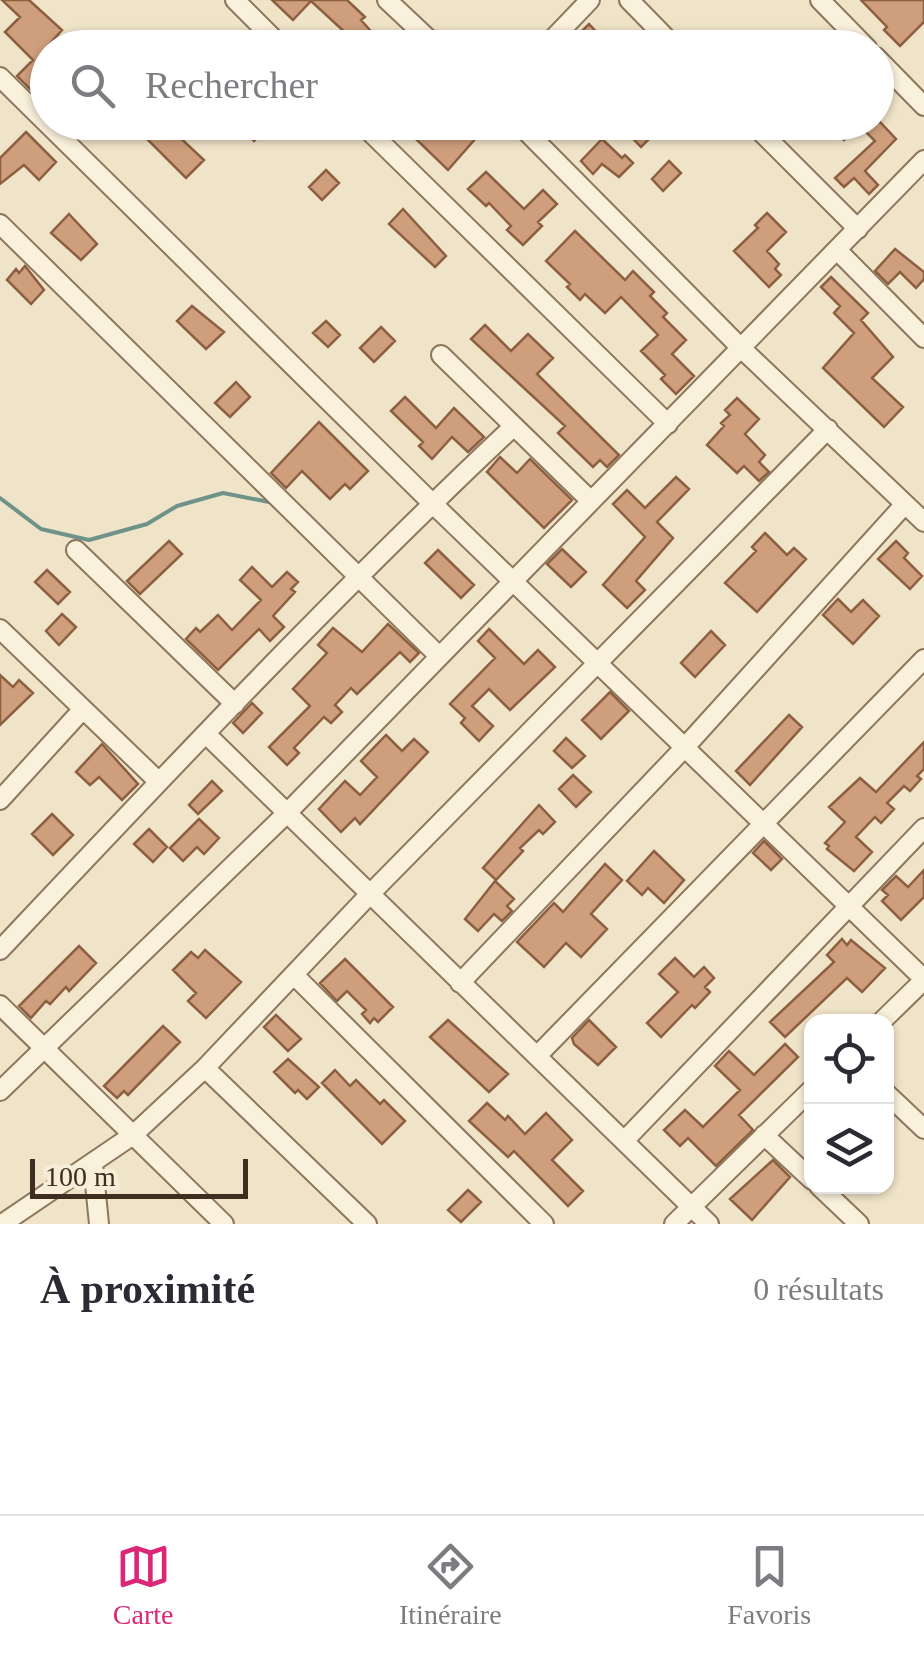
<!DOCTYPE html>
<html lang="fr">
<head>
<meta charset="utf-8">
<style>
  body { margin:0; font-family:Georgia,serif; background:#f2f2f3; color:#2b2b33 }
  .controls { position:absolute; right:30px; bottom:30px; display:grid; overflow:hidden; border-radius:20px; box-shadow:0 2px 8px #0004 }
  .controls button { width:90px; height:90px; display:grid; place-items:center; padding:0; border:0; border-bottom:2px solid #e1e1e2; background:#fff; color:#2b2b33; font:50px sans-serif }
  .scale { position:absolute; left:30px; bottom:25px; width:218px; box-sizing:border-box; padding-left:10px; border:5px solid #3d2e20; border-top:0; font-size:28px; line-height:35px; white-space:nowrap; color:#3d2e20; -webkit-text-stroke:8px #f7eed8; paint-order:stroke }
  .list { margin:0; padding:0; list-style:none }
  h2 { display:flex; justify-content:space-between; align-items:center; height:130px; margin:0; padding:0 40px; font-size:42px }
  h2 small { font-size:32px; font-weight:400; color:#7c7c81 }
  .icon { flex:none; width:55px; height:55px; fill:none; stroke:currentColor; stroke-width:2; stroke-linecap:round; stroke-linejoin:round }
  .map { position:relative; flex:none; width:924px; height:1224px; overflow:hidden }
  .search { position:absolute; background:#fff; box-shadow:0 2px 8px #0004; left:30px; right:30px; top:30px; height:110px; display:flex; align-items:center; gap:25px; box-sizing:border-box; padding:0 35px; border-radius:55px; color:#7c7c81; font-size:38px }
  .sheet { height:290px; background:#fff }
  nav { display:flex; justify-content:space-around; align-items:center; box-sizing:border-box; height:140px; border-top:2px solid #e1e1e2; background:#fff; font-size:28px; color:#7c7c81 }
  nav a { display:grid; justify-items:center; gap:5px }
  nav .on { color:#db2777 }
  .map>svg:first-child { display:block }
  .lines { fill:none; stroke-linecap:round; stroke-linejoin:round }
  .stream { stroke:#6f938a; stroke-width:4 }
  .building { fill:#cf9f7d; stroke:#8d5f41; stroke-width:2.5 }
  .minor-casing { stroke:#8d765c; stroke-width:22 }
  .minor { stroke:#faf1dc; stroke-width:18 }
</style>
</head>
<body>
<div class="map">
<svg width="924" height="1224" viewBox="0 0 924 1224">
  <rect width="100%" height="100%" fill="#f0e4c8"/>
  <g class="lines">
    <!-- stream -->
    <path class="stream" d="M0,498l41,31 48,11 58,-16 30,-18 46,-13 46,9"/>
  </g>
  <!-- building -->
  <path class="building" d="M2,0h27l33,30 -14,16v39l-11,11 -20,-20 16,-16 -28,-28 15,-15z
    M272,0h75l18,17 -4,3 25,28h-24l-51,-47 -18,19z
    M861,0h63v22l-24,24 -16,-16 3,-3z
    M589,24l12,13 -11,11h-25z
    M161,122h12l5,6 -4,4 30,28 -18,18 -40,-40z
    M236,122h36l-18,19z
    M410,122h23l14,14 14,-13 15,15 -28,32 -31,-30 6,-5z
    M617,122h28l10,11 -14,14z
    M838,122h42l16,17 -31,32 13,14 -9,9 -15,-16 -10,9 -9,-9 40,-37 -16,-16 -15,15 -12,-11z
    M26,132l30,30 -17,18 -15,-15 -24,19v-26z
    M602,139l20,19 3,-3 8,8 -14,14 -17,-13 -9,10 -12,-13z
    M669,161l12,12 -18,18 -11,-12z
    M326,170l13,13 -17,17 -13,-13z
    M486,172l38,37 19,-19 14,14 -19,18 4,4 -19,19 -16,-15 4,-4 -22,-23 -3,3 -18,-17z
    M403,209l43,47 -11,11 -46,-43z
    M767,213l19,19 -19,19 12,13 -4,5 6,6 -12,12 -35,-36 24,-23 -3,-3z
    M69,214l28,30 -16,16 -30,-27z
    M575,231l50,49 8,-9 21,21 -4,4 17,17 -4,4 23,23 -14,14 22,22 -18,18 -15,-15 4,-4 -24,-24 17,-16 -37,-38 -16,16 -20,-19 -5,6 -13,-13 3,-3 -24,-23z
    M895,249l29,23v7l-8,9 -16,-16 -12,12 -13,-13z
    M25,266l19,24 -13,14 -24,-24 9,-11 3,4z
    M831,277l37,36 -7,7 32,37 -21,21 31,29 -19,20 -61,-59 31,-35 -20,-20 6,-7 -19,-19z
    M192,306l32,26 -18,17 -29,-28z
    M326,321l14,14 -12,12 -15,-14z
    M485,325l26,26 17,-17 25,24 -16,16 82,81 -12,12 -7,-7 -7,7 -35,-34 7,-7 -94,-87z
    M381,327l14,14 -21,21 -14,-14z
    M236,382l14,15 -20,20 -15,-14z
    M405,397l31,31 18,-20 30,29 -16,15 -16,-15 -20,22 -13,-13 4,-4 -32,-31z
    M737,398l22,21 -14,15 20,21 -6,7 10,10 -10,9 -15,-15 -7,7 -30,-28 17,-19 -3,-3 9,-8 -5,-5z
    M319,422l49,49 -18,18 -5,-5 -15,15 -28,-28 -16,17 -15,-15z
    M500,457l17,16 13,-14 42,41 -28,28 -57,-56z
    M676,477l13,12 -32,33 16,16 -37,43 9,9 -18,18 -24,-23 42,-48 -32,-33 14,-14 18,18z
    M765,533l22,22 7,-7 12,11 -49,53 -32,-29 31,-32 -4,-4z
    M169,541l13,13 -42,40 -13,-13z
    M896,541l12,12 -4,5 18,18 -12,13 -32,-30z
    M562,549l24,23 -15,15 -24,-23z
    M438,550l36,35 -13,13 -36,-35z
    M252,567l20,20 15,-15 11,10 -7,7 4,3 -22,24 11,11 -14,14 -11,-12 -41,41 -32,-31 10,-11 4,4 18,-17 14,15 29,-30 -21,-20z
    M47,570l23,22 -12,12 -23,-22z
    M838,599l13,13 12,-12 16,16 -26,28 -30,-29z
    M62,614l14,13 -17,18 -13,-14z
    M388,624l31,29 -9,9 -10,-10 -43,42 -6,-6 -16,17 7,7 -11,11 -7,-6 -30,31 5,5 -12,12 -18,-18 41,-41 -17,-17 34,-36 -9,-8 15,-17 29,24z
    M489,629l35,35 14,-14 17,17 -45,43 -21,-21 -17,17 21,20 -14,15 -18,-18 4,-5 -15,-14 45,-46 -17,-17z
    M711,631l14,14 -30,32 -14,-14z
    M0,675l13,12 6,-7 14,13 -33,32z
    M610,692l19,19 -28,28 -19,-19z
    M252,703l10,10 -19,20 -10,-10z
    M789,715l13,12 -52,58 -14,-14z
    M386,735l16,16 12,-12 14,13 -68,72 -5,-6 -14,14 -22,-23 26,-28 15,14 17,-18 -16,-16z
    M566,738l19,18 -13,12 -18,-17z
    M924,742v27l-7,7 4,3 -11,12 -6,-5 -17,17 7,6 -13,14 -6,-6 -19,20 16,15 -18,19 -27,-22 2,-3 -4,-3 20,-21 -16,-15 31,-29 16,14z
    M102,744l36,40 -16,16 -23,-23 -9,8 -14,-13z
    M573,775l18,17 -15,15 -17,-18z
    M212,781l10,10 -24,23 -9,-9z
    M539,805l16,17 -12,12 -4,-4 -19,18 3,3 -27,29 -13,-12z
    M52,814l21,21 -20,20 -21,-21z
    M199,819l20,19 -15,16 -7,-7 -14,14 -13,-13z
    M149,829l18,18 -14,15 -19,-18z
    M764,841l18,18 -11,11 -18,-17z
    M654,851l30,29 -20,23 -16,-15 -6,7 -15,-14z
    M605,864l17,16 -31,34 16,15 -26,28 -15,-14 -22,24 -27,-25 37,-39 9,9z
    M924,870v27l-23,23 -19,-19 6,-6 -6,-5 14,-14 12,11z
    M495,881l19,18 -7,7 5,5 -10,10 -8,-7 -16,17 -13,-12z
    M842,939l5,6 4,-5 34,28 -23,24 -15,-14 -62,59 -15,-15 64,-60 -7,-7z
    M79,946l17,17 -27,28 -3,-4 -16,17 -4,-3 -15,17 -12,-12z
    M205,950l36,32 -35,36 -18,-17 8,-8 -23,-23 18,-18 7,6z
    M675,958l19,19 10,-10 10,11 -9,9 5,5 -15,16 -3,-3 -31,32 -14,-14 31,-31 -19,-18z
    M345,959l48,48 -15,15 -4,-4 -4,5 -8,-9 4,-4 -19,-19 -10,10 -17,-18z
    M276,1015l25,24 -13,12 -24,-24z
    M448,1020l60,54 -19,18 -59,-55z
    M589,1020l27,27 -18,18 -24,-21 -2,-6z
    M163,1026l17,16 -52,53 -4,-4 -7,7 -13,-12z
    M785,1044l13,13 -59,58 14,15 -37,36 -28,-28 -8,8 -16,-16 21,-20 18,17 37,-37 -25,-24 14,-15 25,24z
    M288,1059l31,28 -12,12 -9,-9 -3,3 -21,-21z
    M335,1070l15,16 6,-6 24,24 4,-4 21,21 -23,23 -60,-61z
    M487,1103l18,17 3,-4 17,18 21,-21 26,27 -20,20 31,31 -15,15 -54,-55 -6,6 -39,-36z
    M773,1160l17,17 -38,43 -22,-21z
    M468,1190l13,12 -20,20 -13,-12z"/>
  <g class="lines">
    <!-- minor casing -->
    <g class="minor-casing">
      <path id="minor" d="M235,0l48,48
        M387,0l51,48
        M629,0l47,48
        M820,0l47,48
        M544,48l46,-48
        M876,57l48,49
        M0,77l432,426 492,476
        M360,122l308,302
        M517,122l224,226 183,174
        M751,122l107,107
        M0,224l439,432
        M837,250l87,88
        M441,355l150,146
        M76,550l159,154
        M0,629l159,153
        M206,734l503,490
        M0,800l83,-91
        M0,950c168,-178 336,-357 514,-524
        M294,975l250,249
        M460,983l226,-237 219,-242
        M0,1005l224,219
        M881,1022l43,-42
        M537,1056l387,-397
        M205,1068l162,156
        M0,1091l287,-278 637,-653
        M886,1093l38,36
        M764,1135l48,45
        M624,1141l300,-313
        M93,1164l6,60
        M819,1186l40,38
        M2,1224l131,-89 72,-67 165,-174 458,-465
        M674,1224l138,-135"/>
    </g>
    <!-- minor -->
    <use href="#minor" class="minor"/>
  </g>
</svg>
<div class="controls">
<button><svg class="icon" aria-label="locate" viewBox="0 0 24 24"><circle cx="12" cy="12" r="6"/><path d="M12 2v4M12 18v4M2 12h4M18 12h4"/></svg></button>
<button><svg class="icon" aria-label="layers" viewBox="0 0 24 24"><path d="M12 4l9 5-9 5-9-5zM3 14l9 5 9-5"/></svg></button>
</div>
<div class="scale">100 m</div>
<div class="search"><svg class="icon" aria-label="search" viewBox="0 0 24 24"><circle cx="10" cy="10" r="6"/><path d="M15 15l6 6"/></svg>Rechercher</div>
</div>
<section class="sheet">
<h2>À proximité<small>0 résultats</small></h2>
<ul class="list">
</ul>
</section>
<nav>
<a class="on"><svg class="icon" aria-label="map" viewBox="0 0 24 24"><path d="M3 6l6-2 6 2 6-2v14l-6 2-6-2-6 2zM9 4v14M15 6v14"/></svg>Carte</a>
<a><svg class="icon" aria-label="directions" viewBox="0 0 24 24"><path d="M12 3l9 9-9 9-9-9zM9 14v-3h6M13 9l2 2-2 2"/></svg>Itinéraire</a>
<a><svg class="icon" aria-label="saved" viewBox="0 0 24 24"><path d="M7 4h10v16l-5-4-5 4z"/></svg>Favoris</a>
</nav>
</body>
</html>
